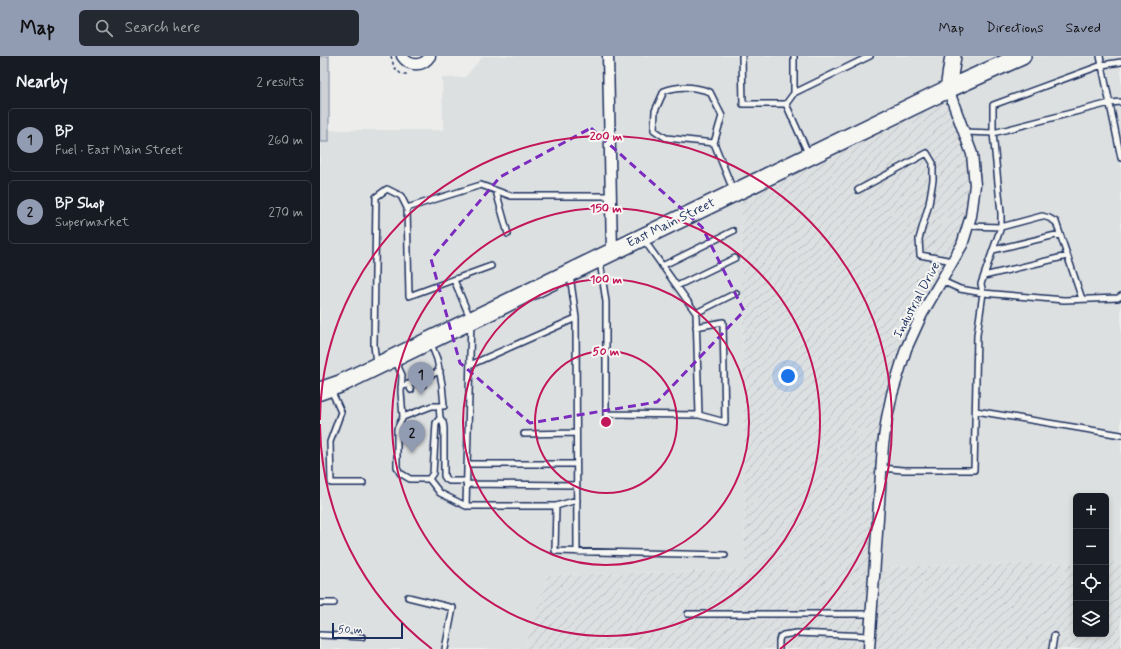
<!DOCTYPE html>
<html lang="en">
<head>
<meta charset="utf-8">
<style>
  body { margin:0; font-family:Mynerve,sans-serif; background:#242831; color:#f1f3f6 }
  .controls { position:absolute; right:12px; bottom:12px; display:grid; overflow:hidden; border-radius:6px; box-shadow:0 2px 6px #0003 }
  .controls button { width:36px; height:36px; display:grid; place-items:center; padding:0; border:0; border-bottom:1px solid #363941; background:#171b24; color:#f1f3f6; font:20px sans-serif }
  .scale { position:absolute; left:12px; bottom:10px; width:71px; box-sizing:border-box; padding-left:4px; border:2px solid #1b2f5e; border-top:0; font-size:11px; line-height:14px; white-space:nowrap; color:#1b2f5e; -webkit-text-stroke:3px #f6f6f2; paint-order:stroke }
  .you { position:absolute; left:468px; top:320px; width:14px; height:14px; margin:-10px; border:3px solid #fff; border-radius:50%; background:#1a73e8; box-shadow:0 0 0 6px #1a73e833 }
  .badge { display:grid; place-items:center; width:26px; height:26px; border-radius:50%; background:#919bb2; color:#111; font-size:13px; font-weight:700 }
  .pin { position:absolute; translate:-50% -33px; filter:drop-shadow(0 1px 2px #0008) }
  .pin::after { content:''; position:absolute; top:21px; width:14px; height:12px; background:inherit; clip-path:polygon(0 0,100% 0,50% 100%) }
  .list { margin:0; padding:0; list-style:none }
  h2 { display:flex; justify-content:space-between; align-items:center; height:52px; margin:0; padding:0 16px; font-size:17px }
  h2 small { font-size:13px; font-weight:400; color:#9ea1a6 }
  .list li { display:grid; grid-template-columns:26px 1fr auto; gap:12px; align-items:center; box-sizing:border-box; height:64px; margin:0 8px 8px; padding:0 8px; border:1px solid #363941; border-radius:6px }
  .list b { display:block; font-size:15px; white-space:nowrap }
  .list p { margin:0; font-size:13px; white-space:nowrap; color:#9ea1a6 }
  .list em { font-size:13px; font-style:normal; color:#9ea1a6 }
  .icon { flex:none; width:22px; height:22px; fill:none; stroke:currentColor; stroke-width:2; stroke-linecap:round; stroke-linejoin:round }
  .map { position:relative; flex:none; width:801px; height:593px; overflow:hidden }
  header { display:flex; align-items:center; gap:24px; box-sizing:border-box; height:56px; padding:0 20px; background:#919bb2; color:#111 }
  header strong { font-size:19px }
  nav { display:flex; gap:22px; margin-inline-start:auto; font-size:14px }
  .search { width:280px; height:36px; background:#242831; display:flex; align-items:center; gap:10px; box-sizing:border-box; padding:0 14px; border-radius:6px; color:#9ea1a6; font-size:15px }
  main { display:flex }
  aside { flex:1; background:#171b24 }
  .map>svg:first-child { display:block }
  .built { fill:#dde0e1 }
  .industrial { fill:url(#industrial-furrows) }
  .green { fill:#ced2d7; stroke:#74809a }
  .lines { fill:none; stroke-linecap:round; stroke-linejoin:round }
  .lane-casing { stroke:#1b2f5e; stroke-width:8 }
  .street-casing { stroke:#1b2f5e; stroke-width:13 }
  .secondary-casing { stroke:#1b2f5e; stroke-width:18 }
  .primary-casing { stroke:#1b2f5e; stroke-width:20 }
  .path { stroke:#1b2f5e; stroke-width:1.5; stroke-dasharray:3 3; stroke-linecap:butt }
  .lane { stroke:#f6f6f2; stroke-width:5 }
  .street { stroke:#f6f6f2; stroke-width:10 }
  .secondary { stroke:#f6f6f2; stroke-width:15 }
  .primary { stroke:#f6f6f2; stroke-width:17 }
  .marked { fill:none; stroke:#7b2cbf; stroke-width:3; stroke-dasharray:8 5; stroke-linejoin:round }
  .ring { fill:none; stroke:#c2185b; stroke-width:2 }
  .labels { text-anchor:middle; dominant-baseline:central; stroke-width:4; stroke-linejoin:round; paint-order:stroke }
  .street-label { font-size:13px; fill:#1b2f5e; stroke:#f6f6f2 }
  .centre { fill:#c2185b; stroke:#f6f6f2; stroke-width:2 }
  .ring-label { font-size:12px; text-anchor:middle; font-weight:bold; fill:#c2185b; stroke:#f6f6f2; stroke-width:4; stroke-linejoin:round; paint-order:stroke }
</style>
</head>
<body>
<header>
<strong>Map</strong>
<div class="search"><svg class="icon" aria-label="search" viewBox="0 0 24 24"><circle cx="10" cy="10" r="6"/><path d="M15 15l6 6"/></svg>Search here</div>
<nav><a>Map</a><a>Directions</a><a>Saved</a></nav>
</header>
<main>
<aside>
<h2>Nearby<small>2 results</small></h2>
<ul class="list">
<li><span class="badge">1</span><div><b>BP</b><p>Fuel · East Main Street</p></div><em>260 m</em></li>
<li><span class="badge">2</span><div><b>BP Shop</b><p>Supermarket</p></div><em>270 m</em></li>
</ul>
</aside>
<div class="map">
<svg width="801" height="593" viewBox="0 0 801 593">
  <defs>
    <pattern id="industrial-furrows" width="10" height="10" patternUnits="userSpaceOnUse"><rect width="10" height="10" fill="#dde0e1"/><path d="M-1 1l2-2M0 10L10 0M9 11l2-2" fill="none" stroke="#bdc0c3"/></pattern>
  </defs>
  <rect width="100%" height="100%" fill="#edeeec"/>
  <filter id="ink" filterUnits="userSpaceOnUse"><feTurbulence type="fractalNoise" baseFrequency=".025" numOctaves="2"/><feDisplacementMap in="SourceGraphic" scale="8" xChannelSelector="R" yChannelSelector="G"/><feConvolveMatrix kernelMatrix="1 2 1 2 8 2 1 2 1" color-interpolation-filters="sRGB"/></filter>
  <g filter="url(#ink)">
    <!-- built -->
    <path class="built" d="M163,0h121l3,194 -287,137v-245h9v-12h114l-1,-52 23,-1z
      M290,0h337l-4,29 -329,162z
      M637,0h52l-56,26z
      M712,0h89v506h-15v-66h-30v67l-196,4 11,-149 18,-66 69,-167 -1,-32 -29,-64z
      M421,137l4,377 -197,5 -24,74h-204v-253z"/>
    <!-- industrial -->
    <path class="industrial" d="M624,38l24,61 2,33 -3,25 -8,29 -72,153 -7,172 196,-4v71h30v-72h15v87h-597l24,-74 197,-5 -4,-377z"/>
    <!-- green -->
    <path class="green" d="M0,0h9v86h-9z"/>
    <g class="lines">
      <!-- lane casing -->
      <g class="lane-casing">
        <path id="lane" d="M422,0l1,48h43
          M474,0v37
          M780,0l21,102
          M801,6l-19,3 -109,40v28l8,80v14l-20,57 2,9 81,7 54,-2 3,-2
          M644,76l29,1 117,-30 11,-1
          M394,87l-48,-5 -12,-8 1,-19 9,-20c16,-6 30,-5 46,1l12,24 -8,27 19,47
          M488,97l-22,-49 8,-11 76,-37
          M538,134l69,-37 6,10v17l-4,24 -10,35 1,16 33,6
          M176,135l12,43
          M648,170l33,1 41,-11 7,2 7,4 26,77
          M673,194l67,-16
          M280,205l6,41v112l93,1 -3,-102 -52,-73
          M171,210l-82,30 -2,-88 74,-23 30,11h99
          M342,210l71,-35
          M664,220l83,-20
          M134,224l17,40 -5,186h90l-1,45 170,4
          M357,230l58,-28
          M376,257l40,-20
          M256,262l1,234
          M376,271l27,-5 2,100 -26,-7
          M75,304l7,15 -1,17 2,25 29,-11h12l-2,-22 -5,-25 -6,-15
          M56,308l-2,-19 2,-148 11,-8 14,7 6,12
          M150,309l106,-47 -6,-43
          M100,323l3,6
          M88,328l3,6
          M81,331l39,-16
          M11,334l10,22 -11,30 1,41h32
          M656,355l145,24
          M83,361l-6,12v38l3,6 10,6h19l4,-6 3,-50 4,-5 -1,-12
          M120,362l3,4 1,6v48l2,3 3,2h17
          M204,378l52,-1
          M147,408h109
          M562,412l21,2h71l3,-135 6,-42 -23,-4 -18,-8
          M109,423l11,14 26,13
          M146,428l110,1
          M236,450l21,-6
          M88,541l45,11 -8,41
          M0,547h14
          M368,558h183
          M0,579l42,2
          M459,593v-8l1,-4 3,-2 13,-2 74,3
          M732,593l2,-13"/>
      </g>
      <!-- street casing -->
      <g class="street-casing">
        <path id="street" d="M82,0c7,11 21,11 28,0
          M288,0l4,196
          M549,593l14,-204 4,-27 5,-24 14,-45 16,-35 40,-69 9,-29 4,-31 -3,-31 -24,-65"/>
      </g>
      <!-- secondary casing -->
      <g class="secondary-casing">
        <path id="secondary" d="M628,33l5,-33"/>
      </g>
      <!-- primary casing -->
      <g class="primary-casing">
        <path id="primary" d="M0,335l20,-7 608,-295 74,-33"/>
      </g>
      <!-- path -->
      <path class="path" d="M71,0l3,11 7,7h8"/>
      <!-- lane -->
      <use href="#lane" class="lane"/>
      <!-- street -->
      <use href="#street" class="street"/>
      <!-- secondary -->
      <use href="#secondary" class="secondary"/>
      <!-- primary -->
      <use href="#primary" class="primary"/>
    </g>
  </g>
  <!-- marked area -->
  <path class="marked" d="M271,72l111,99 42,84 -87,91 -127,21 -70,-60 -29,-104 69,-82z"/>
  <!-- distance rings -->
  <g class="ring">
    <circle cx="286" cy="366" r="71"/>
    <circle cx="286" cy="366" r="143"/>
    <circle cx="286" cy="366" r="214"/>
    <path d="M112 593A286 286 0 0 1 0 368M0 364A286 286 0 1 1 460 593"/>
  </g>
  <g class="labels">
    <!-- street labels -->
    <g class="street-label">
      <text transform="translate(351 167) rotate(-26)">East Main Street</text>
      <text transform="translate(597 244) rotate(-62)">Industrial Drive</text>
    </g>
  </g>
  <circle cx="286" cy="366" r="6" class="centre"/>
  <g class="ring-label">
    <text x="286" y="84">200 m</text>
    <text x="286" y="156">150 m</text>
    <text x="286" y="227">100 m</text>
    <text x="286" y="299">50 m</text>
  </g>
</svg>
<div class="controls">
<button>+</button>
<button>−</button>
<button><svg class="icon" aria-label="locate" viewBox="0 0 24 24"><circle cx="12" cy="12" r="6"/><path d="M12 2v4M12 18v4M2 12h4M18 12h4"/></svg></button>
<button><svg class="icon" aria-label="layers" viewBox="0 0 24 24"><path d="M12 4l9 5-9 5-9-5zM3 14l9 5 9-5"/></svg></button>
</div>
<div class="scale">50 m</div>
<div class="you"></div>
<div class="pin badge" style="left:101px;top:339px">1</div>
<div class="pin badge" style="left:92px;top:397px">2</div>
</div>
</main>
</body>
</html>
